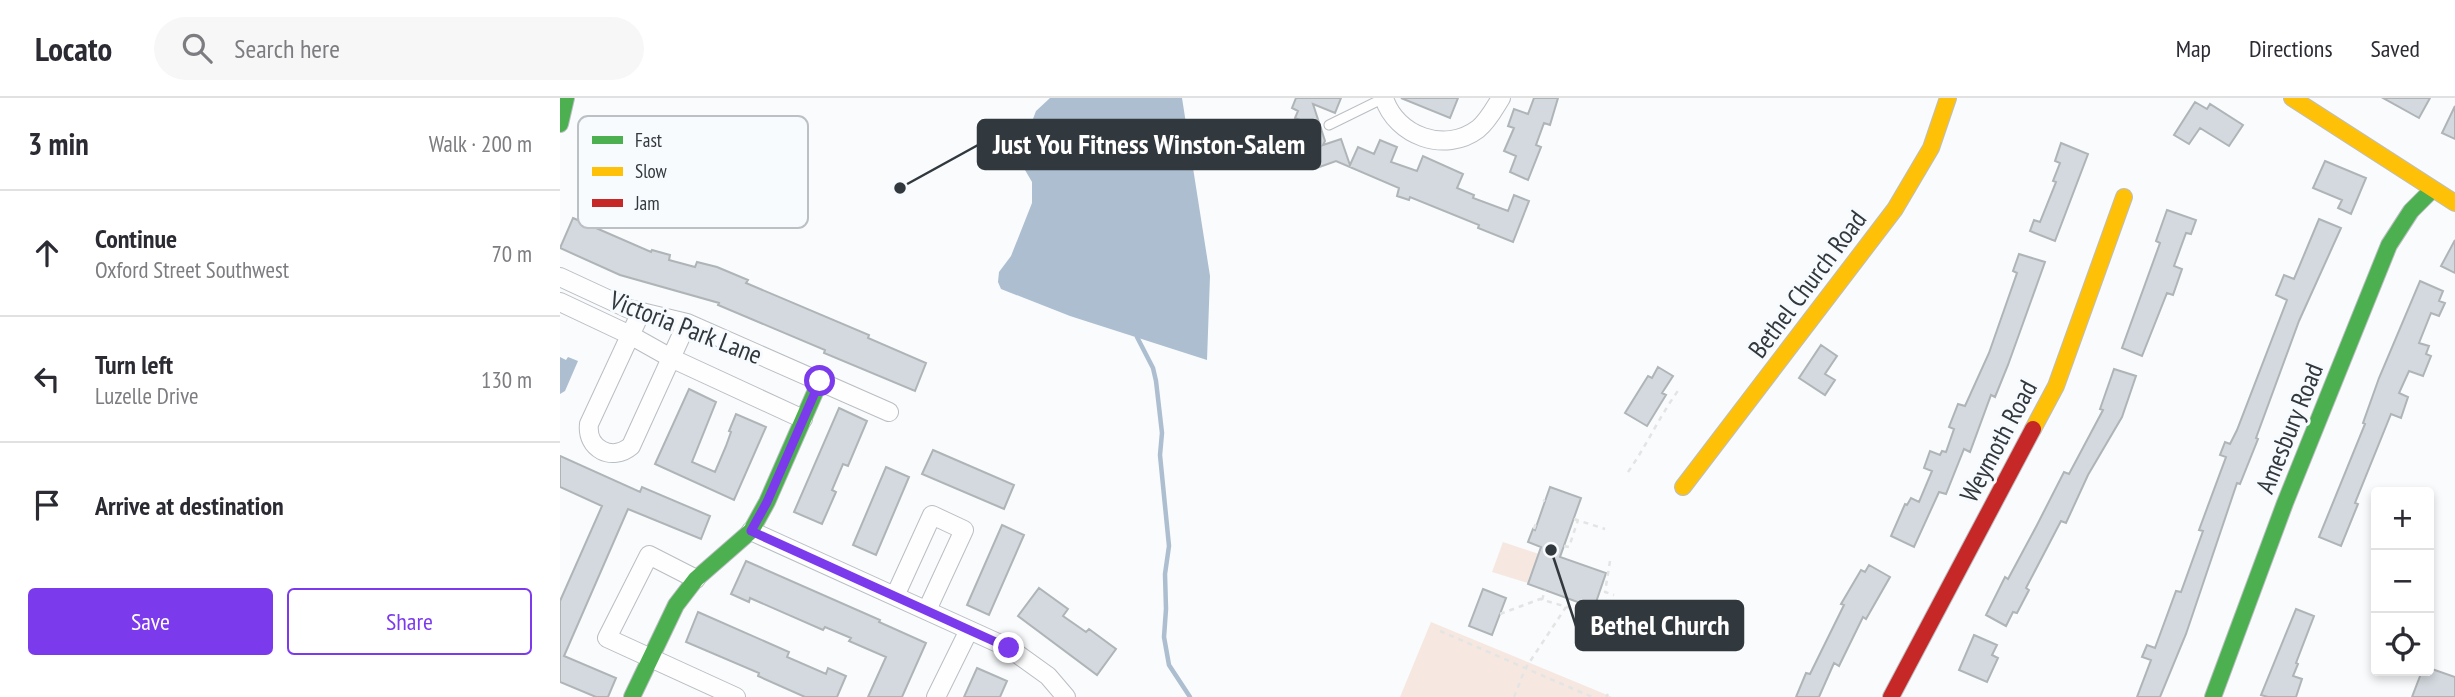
<!DOCTYPE html>
<html lang="en">
<head>
<meta charset="utf-8">
<style>
  body { margin:0; font-family:"PT Sans Narrow",sans-serif; background:#f7f7f7; color:#2b2b33 }
  .controls { position:absolute; right:21px; bottom:21px; display:grid; overflow:hidden; border-radius:7px; box-shadow:0 4px 10px #0003 }
  .controls button { width:63px; height:63px; display:grid; place-items:center; padding:0; border:0; border-bottom:2px solid #e1e1e2; background:#fff; color:#2b2b33; font:35px sans-serif }
  .stop { position:absolute; width:21px; height:21px; margin:-16px; border:5px solid #7c3aed; border-radius:50%; background:#fff }
  .stop.end { background:#7c3aed; border-color:#fff; box-shadow:0 2px 7px #0008 }
  .list { margin:0; padding:0; list-style:none }
  h2 { display:flex; justify-content:space-between; align-items:center; height:91px; margin:0; padding:0 28px; font-size:30px }
  h2 small { font-size:23px; font-weight:400; color:#7c7c81 }
  .list li { display:grid; grid-template-columns:46px 1fr auto; gap:21px; align-items:center; box-sizing:border-box; height:126px; padding:0 28px; border-top:2px solid #e1e1e2 }
  .list b { display:block; font-size:26px; white-space:nowrap }
  .list p { margin:0; font-size:23px; white-space:nowrap; color:#7c7c81 }
  .list em { font-size:23px; font-style:normal; color:#7c7c81 }
  .actions { display:flex; gap:14px; padding:21px 28px }
  .actions a { flex:1; padding:16px 0; border:2px solid #7c3aed; border-radius:7px; text-align:center; font-size:24px; color:#7c3aed }
  .actions .main { background:#7c3aed; color:#fff }
  .icon { flex:none; width:38px; height:38px; fill:none; stroke:currentColor; stroke-width:2; stroke-linecap:round; stroke-linejoin:round }
  .map { position:relative; flex:none; width:1895px; height:599px; overflow:hidden }
  header { display:flex; align-items:center; gap:42px; box-sizing:border-box; height:98px; padding:0 35px; background:#fff; border-bottom:2px solid #e1e1e2 }
  header strong { font-size:33px }
  nav { display:flex; gap:38px; margin-inline-start:auto; font-size:24px }
  .search { width:490px; height:63px; background:#f7f7f7; display:flex; align-items:center; gap:18px; box-sizing:border-box; padding:0 24px; border-radius:38px; color:#7c7c81; font-size:26px }
  main { display:flex }
  aside { flex:1; background:#fff }
  .map>svg:first-child { display:block }
  .green { fill:#f6e8e0 }
  .water { fill:#acbecf }
  .lines { fill:none; stroke-linecap:round; stroke-linejoin:round }
  .stream { stroke:#acbecf; stroke-width:4.5 }
  .building { fill:#d4d9df; stroke:#afb4b7; stroke-width:2 }
  .lane-casing { stroke:#babec2; stroke-width:11 }
  .street-casing { stroke:#babec2; stroke-width:20 }
  .fast-casing { stroke:#babec2; stroke-width:18 }
  .slow-casing { stroke:#babec2; stroke-width:18 }
  .jam-casing { stroke:#babec2; stroke-width:18 }
  .path { stroke:#e3e4e4; stroke-width:2.5; stroke-dasharray:5 5; stroke-linecap:butt }
  .lane { stroke:#fefeff; stroke-width:9 }
  .street { stroke:#fefeff; stroke-width:18 }
  .fast { stroke:#4caf50; stroke-width:16 }
  .slow { stroke:#ffc107; stroke-width:16 }
  .jam { stroke:#c62828; stroke-width:16 }
  .route { stroke:#7c3aed; stroke-width:9 }
  .labels { text-anchor:middle; dominant-baseline:central; stroke-width:6; stroke-linejoin:round; paint-order:stroke }
  .street-label { font-size:26px; fill:#31383e; stroke:#f8fbfe }
  .key { fill:#f8fbfe; stroke:#bcc0c4; stroke-width:2 }
  .key-label { font-size:19px; fill:#31383e }
  .leader { fill:none; stroke:#31383e; stroke-width:2.5 }
  .callout-dot { fill:#31383e; stroke:#f8fbfe; stroke-width:2.5 }
  .callout { fill:#31383e; stroke:#31383e; stroke-width:2.5 }
  .callout-label { font-size:28px; text-anchor:middle; font-weight:bold; fill:#fff }
</style>
</head>
<body>
<header>
<strong>Locato</strong>
<div class="search"><svg class="icon" aria-label="search" viewBox="0 0 24 24"><circle cx="10" cy="10" r="6"/><path d="M15 15l6 6"/></svg>Search here</div>
<nav><a>Map</a><a>Directions</a><a>Saved</a></nav>
</header>
<main>
<aside>
<h2>3 min<small>Walk · 200 m</small></h2>
<ul class="list">
<li><svg class="icon" aria-label="ahead" viewBox="0 0 24 24"><path d="M12 20V5M6 11l6-6 6 6"/></svg><div><b>Continue</b><p>Oxford Street Southwest</p></div><em>70 m</em></li>
<li><svg class="icon" aria-label="left" viewBox="0 0 24 24"><path d="M17 20v-9H6M10 6l-5 5 5 5"/></svg><div><b>Turn left</b><p>Luzelle Drive</p></div><em>130 m</em></li>
<li><svg class="icon" aria-label="arrive" viewBox="0 0 24 24"><path d="M6 21V4h12l-3 4 3 4H6"/></svg><div><b>Arrive at destination</b></div></li>
</ul>
<div class="actions"><a class="main">Save</a><a>Share</a></div>
</aside>
<div class="map">
<svg width="1895" height="599" viewBox="0 0 1895 599">
  <rect width="100%" height="100%" fill="#f9fbfd"/>
  <!-- green -->
  <path class="green" d="M943,444l36,12 -11,29 -36,-11z
    M871,524l181,75h-212z"/>
  <!-- water -->
  <path class="water" d="M490,0h132l28,178 -3,84 -137,-44 -69,-27 -3,-7 1,-10 12,-16 21,-53v-21l-14,-24 18,-47z
    M0,259l6,3 2,-3 10,4 -13,30 -5,3z"/>
  <g class="lines">
    <!-- stream -->
    <path class="stream" d="M578,234l-1,5 16,31 3,13 6,52 -2,22 9,91 -4,28 1,35 -2,28 5,28 21,32"/>
  </g>
  <!-- building -->
  <path class="building" d="M736,0h45l-6,15 -22,-9 12,37 -2,4 18,-6 9,26 8,-18 16,7 6,-14 17,7 -6,15 26,9 6,-15 40,18 -6,14 17,7 -1,3 35,13 6,-16 15,6 -16,41 -35,-14 1,-3 -69,-28 -1,3 -12,-4 2,-8 -63,-27 -22,8 -12,-34 18,-7 -25,-10 3,-7 -6,-3z
    M841,0h57l-8,20z
    M974,0h24l-8,27 -6,-2 -8,22 5,2 -13,33 -18,-8 6,-16 -12,-5 10,-23 -6,-2 6,-17 14,5z
    M1823,0h47l-11,20z
    M1635,4l12,7 3,-5 33,21 -14,21 -29,-18 -11,16 -15,-9z
    M1895,8v33l-13,-6z
    M1501,45l27,11 -33,87 -25,-10 4,-11 6,2 16,-40 -3,-1 7,-18 -5,-2z
    M1765,63l41,17 -15,36 -13,-6 4,-8 -29,-12z
    M1607,112l29,10 -5,14 -5,-1 -12,33 8,3 -9,26 -6,-2 -25,63 -20,-8 38,-105 -4,-2z
    M13,120l78,34 1,-2 18,5 -1,5 26,7 2,-5 20,5 31,13 -2,3 123,52 -1,3 58,25 -11,28 -91,-38 1,-3 -107,-45 1,-2 -99,-28 -60,-27z
    M1759,121l22,9 -42,93 -43,117 2,1 -18,45 -3,-1 -51,151 -26,63h-23l14,-37 -9,-3 5,-12 8,3 21,-57 5,1 22,-61 -4,-1 27,-73 -6,-2 5,-13 5,2 7,-14 50,-130 -11,-5 8,-20 10,4z
    M1895,142v33l-14,-7z
    M1459,156l26,8 -37,103 -13,32 -4,-2 -21,57 -6,-3 -18,45 -7,-2 -25,55 -23,-11 14,-32 2,1 4,-7 8,4 13,-31 -8,-3 6,-17 10,4 2,-4 4,1 8,-23 -5,-2 9,-23 7,2 24,-53 28,-80 -4,-2z
    M1860,183l23,10 -4,10 6,2 -6,13 -8,-3 -12,30 10,3 -3,8 5,2 -8,20 -14,-5 -10,22 9,4 -7,21 -10,-4 -36,89 3,1 -17,42 -22,-9 46,-113 -2,-1 16,-45z
    M1261,247l16,11 -12,18 10,6 -10,15 -26,-17z
    M1098,269l15,9 -11,17 4,2 -19,31 -22,-13 23,-37 4,2z
    M1554,271l22,7 -14,41 -34,58 -22,48 -5,-2 -35,67 3,2 -12,23 -4,-1 -7,14 -20,-11 19,-38 3,2 29,-54 27,-53 5,2 34,-64 -3,-1z
    M129,291l27,13 -24,60 23,10 11,-26 5,-14 -2,-1 7,-17 30,13 -32,73 -79,-36z
    M279,310l28,13 -19,45 -5,-2 -11,26 4,2 -14,32 -28,-12z
    M373,352l81,35 -10,24 -82,-35z
    M0,358l80,36 2,-5 68,29 -9,23 -73,-30 -64,147 52,22 -8,19h-12l-36,-15v-81l42,-95 -42,-19z
    M326,369l23,10 -33,78 -23,-10z
    M990,389l31,11 -21,59 46,16 -12,35 -66,-24 13,-37 -13,-5 5,-13 2,1z
    M442,427l22,10 -35,80 -22,-10z
    M186,463l134,59 -1,2 47,21 -24,54h-34l18,-40 -37,-16 2,-3 -26,-11 -2,3 -73,-32 -1,4 -18,-8z
    M1309,467l21,12 -24,42 -3,-2 -24,49 -5,-3 -15,34h-23l10,-24 4,1 34,-69 -3,-1 20,-34 4,2z
    M479,490l29,21 -5,7 23,16 3,-3 27,20 -19,26 -79,-59z
    M923,491l23,9 -14,37 -23,-9z
    M1736,511l18,7 -18,47 2,1 -5,12 9,3 -6,18h-28l-7,-2z
    M138,514l91,40 -2,5 39,17 2,-6 18,8 -9,21h-32l-47,-21 1,-3 -73,-31z
    M1414,537l23,10 -5,10 6,3 -11,24 -28,-12z
    M417,570l30,13 -7,16h-36z
    M1869,570l26,9v20h-43l10,-26h7z"/>
  <g class="lines">
    <!-- lane casing -->
    <g class="lane-casing">
      <path id="lane" d="M769,27l55,-27"/>
    </g>
    <!-- street casing -->
    <g class="street-casing">
      <path id="street" d="M824,0c12,38 61,56 94,31 10,-8 16,-20 23,-31
        M0,179l69,32 58,14 202,89
        M0,204l70,33 41,23 132,61
        M81,214l-52,112c-3,25 23,38 42,22l56,-123
        M191,433l258,117 39,28 18,21
        M136,481l-47,-24 -42,83 129,59
        M335,498l37,-81 32,15 -37,80
        M376,599l33,-67"/>
    </g>
    <!-- fast casing -->
    <g class="fast-casing">
      <path id="fast" d="M0,26l6,-26
        M72,599l44,-92 20,-26 55,-48 16,-29 53,-121
        M1653,599l72,-194 104,-258 22,-34 21,-21"/>
    </g>
    <!-- slow casing -->
    <g class="slow-casing">
      <path id="slow" d="M1732,0l163,105
        M1473,331l23,-43 68,-189
        M1123,389l212,-278 36,-61 17,-50"/>
    </g>
    <!-- jam casing -->
    <g class="jam-casing">
      <path id="jam" d="M1331,599l142,-268"/>
    </g>
    <!-- path -->
    <path class="path" d="M1068,374c19,-27 32,-57 52,-84
      M983,402l2,1
      M1014,421l31,10
      M974,431l3,-9
      M1004,448l5,1 9,-27
      M1050,463l-5,31 9,3
      M982,502l3,-10
      M940,516l40,-15 37,11
      M880,533l152,66
      M954,599l11,-28 41,-62
      M1046,599l2,-3"/>
    <!-- lane -->
    <use href="#lane" class="lane"/>
    <!-- street -->
    <use href="#street" class="street"/>
    <!-- fast -->
    <use href="#fast" class="fast"/>
    <!-- slow -->
    <use href="#slow" class="slow"/>
    <!-- jam -->
    <use href="#jam" class="jam"/>
  </g>
  <g class="lines">
    <!-- route -->
    <path class="route" d="M260,283l-53,121 -16,29 258,117"/>
  </g>
  <g class="labels">
    <!-- street labels -->
    <g class="street-label">
      <text transform="translate(1247 186) rotate(-53)">Bethel Church Road</text>
      <text transform="translate(126 229) rotate(21)">Victoria Park Lane</text>
      <text transform="translate(1729 330) rotate(-68)">Amesbury Road</text>
      <text transform="translate(1438 343) rotate(-62)">Weymoth Road</text>
    </g>
  </g>
  <!-- legend -->
  <rect x="18" y="18" width="230" height="112" rx="10" class="key"/>
  <rect x="32" y="38" width="31" height="8" fill="#4caf50"/>
  <rect x="32" y="69" width="31" height="9" fill="#ffc107"/>
  <rect x="32" y="101" width="31" height="8" fill="#c62828"/>
  <g class="key-label">
    <text x="75" y="49">Fast</text>
    <text x="75" y="80">Slow</text>
    <text x="75" y="112">Jam</text>
  </g>
  <!-- callouts -->
  <path class="leader" d="M340 90L418 47M991 452L1016 528"/>
  <g class="callout-dot">
    <circle cx="340" cy="90" r="7"/>
    <circle cx="991" cy="452" r="7"/>
  </g>
  <g class="callout">
    <rect x="418" y="22" width="342" height="49" rx="7"/>
    <rect x="1016" y="503" width="167" height="49" rx="7"/>
  </g>
  <g class="callout-label">
    <text x="589" y="56">Just You Fitness Winston-Salem</text>
    <text x="1100" y="537">Bethel Church</text>
  </g>
</svg>
<div class="controls">
<button>+</button>
<button>−</button>
<button><svg class="icon" aria-label="locate" viewBox="0 0 24 24"><circle cx="12" cy="12" r="6"/><path d="M12 2v4M12 18v4M2 12h4M18 12h4"/></svg></button>
</div>
<div class="stop" style="left:260px;top:283px"></div>
<div class="stop end" style="left:449px;top:550px"></div>
</div>
</main>
</body>
</html>
